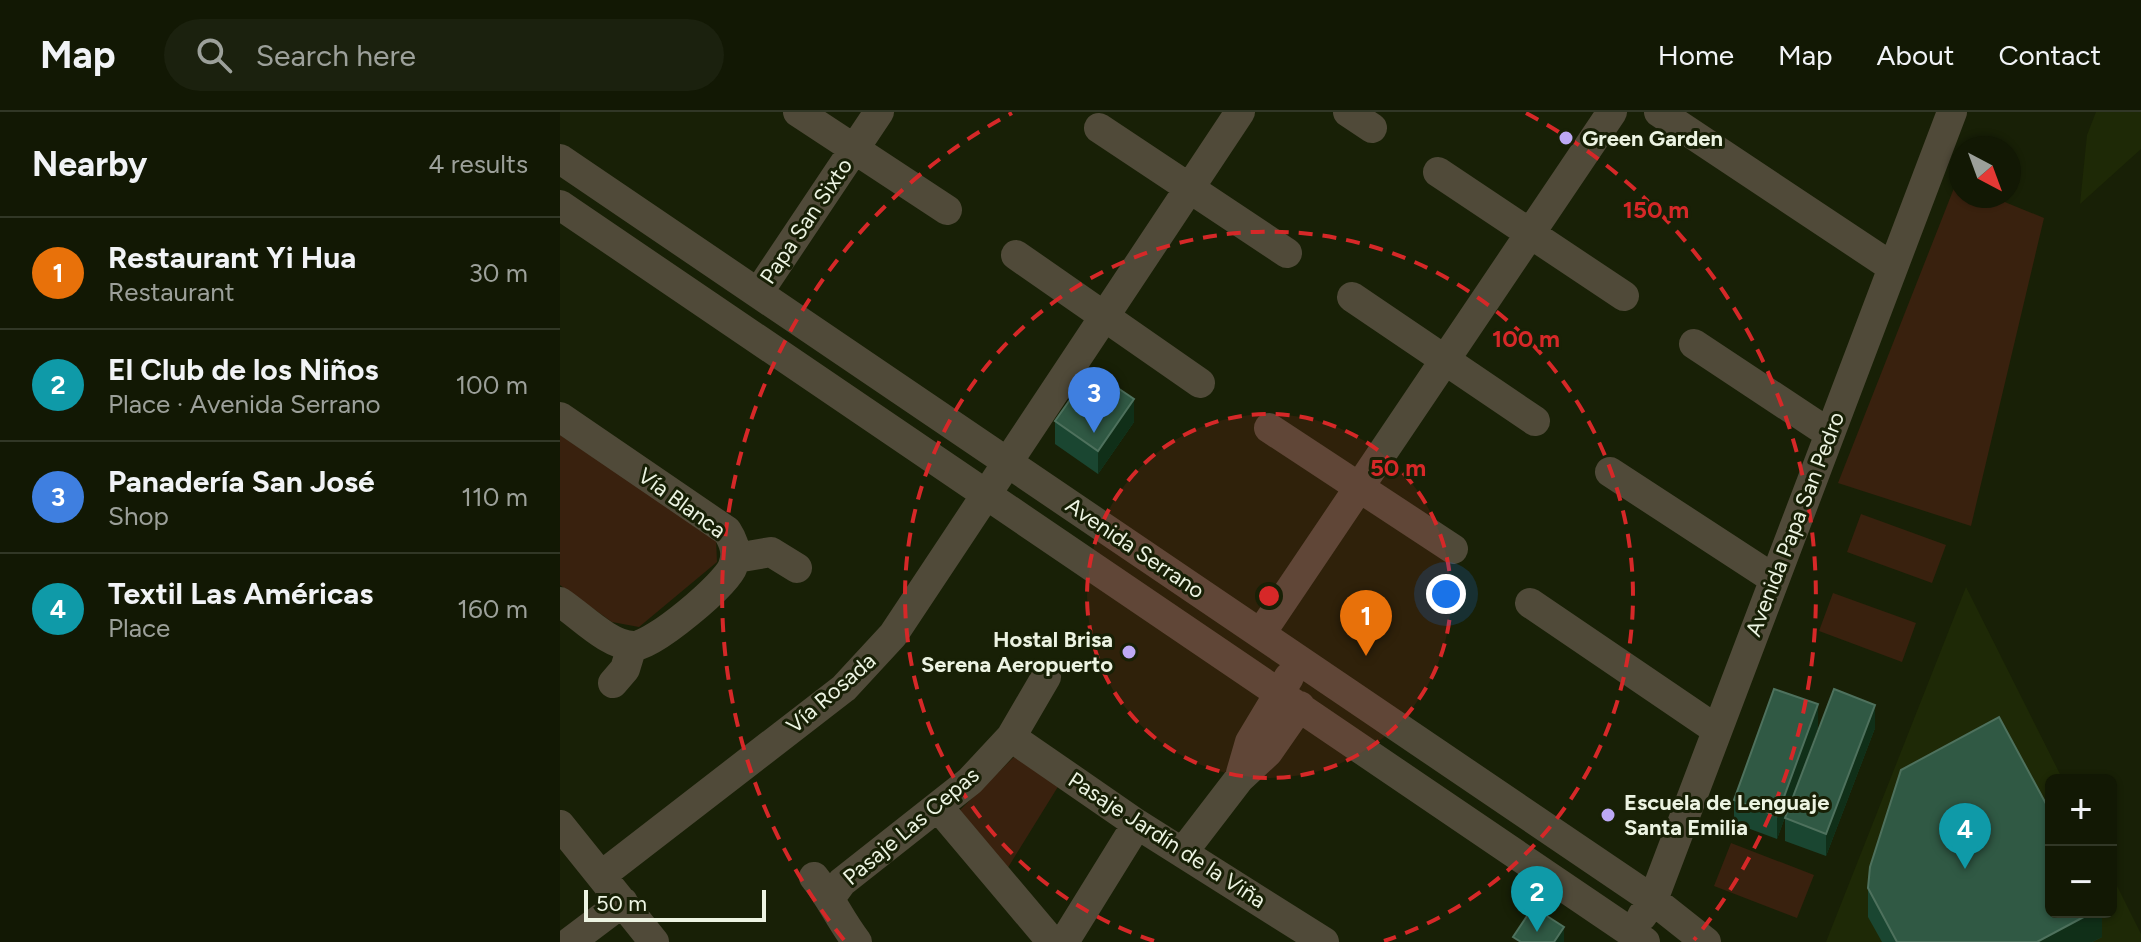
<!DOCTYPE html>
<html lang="en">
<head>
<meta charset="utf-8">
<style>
  body { margin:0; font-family:Figtree,sans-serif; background:#1b210e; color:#f1f3f6 }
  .controls { position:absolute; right:24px; bottom:24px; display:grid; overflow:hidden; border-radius:12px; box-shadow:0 2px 6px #0004 }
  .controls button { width:72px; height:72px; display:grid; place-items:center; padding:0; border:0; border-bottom:2px solid #313726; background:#121804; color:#f1f3f6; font:40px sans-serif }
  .compass { position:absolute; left:1389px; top:24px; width:72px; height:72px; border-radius:50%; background:#121804; box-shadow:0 2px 6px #0004; rotate:139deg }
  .scale { position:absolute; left:24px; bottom:20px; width:182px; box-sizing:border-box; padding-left:8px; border:4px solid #ecf3e2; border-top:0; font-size:22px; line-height:28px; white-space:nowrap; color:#ecf3e2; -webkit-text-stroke:6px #182006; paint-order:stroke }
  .you { position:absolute; left:886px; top:482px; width:28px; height:28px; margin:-20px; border:6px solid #fff; border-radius:50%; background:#1a73e8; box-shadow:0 0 0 12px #1a73e833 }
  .badge { display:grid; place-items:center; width:52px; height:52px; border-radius:50%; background:#d93025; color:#fff; font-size:26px; font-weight:700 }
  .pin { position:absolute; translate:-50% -66px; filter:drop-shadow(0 2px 4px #0008) }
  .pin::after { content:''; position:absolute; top:42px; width:28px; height:24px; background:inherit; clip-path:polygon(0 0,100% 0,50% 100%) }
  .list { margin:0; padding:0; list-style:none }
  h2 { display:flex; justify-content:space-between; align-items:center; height:104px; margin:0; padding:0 32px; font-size:34px }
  h2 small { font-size:26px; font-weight:400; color:#9ca09a }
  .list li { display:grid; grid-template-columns:52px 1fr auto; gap:24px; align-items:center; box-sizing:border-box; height:112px; padding:0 32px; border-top:2px solid #313726 }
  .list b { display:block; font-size:30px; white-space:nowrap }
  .list p { margin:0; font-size:26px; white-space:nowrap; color:#9ca09a }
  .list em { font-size:26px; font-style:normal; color:#9ca09a }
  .icon { flex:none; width:44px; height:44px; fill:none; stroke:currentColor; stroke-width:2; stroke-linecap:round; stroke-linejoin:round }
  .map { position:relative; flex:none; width:1581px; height:830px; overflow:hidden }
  header { display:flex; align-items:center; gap:48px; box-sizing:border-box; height:112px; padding:0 40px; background:#121804; border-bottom:2px solid #313726 }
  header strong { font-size:38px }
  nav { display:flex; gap:44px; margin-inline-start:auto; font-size:28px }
  .search { width:560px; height:72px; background:#1b210e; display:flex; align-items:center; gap:20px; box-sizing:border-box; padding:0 28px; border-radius:44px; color:#9ca09a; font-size:30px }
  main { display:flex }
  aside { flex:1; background:#121804 }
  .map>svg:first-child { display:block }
  .built { fill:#1e2906 }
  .green { fill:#39210e }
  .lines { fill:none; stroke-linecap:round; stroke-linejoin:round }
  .minor { stroke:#504a39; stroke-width:30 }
  .wall { fill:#1a4631 }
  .shaded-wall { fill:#102f18 }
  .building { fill:#305944; stroke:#4e715d; stroke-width:2 }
  .ring { fill:none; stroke:#d62828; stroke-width:4; stroke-dasharray:14 10 }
  .poi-dot { fill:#bda9f5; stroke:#182006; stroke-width:3 }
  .labels { text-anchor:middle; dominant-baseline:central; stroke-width:6; stroke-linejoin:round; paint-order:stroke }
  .poi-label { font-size:22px; font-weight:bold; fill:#ecf3e2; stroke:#182006; text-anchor:start }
  .street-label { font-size:22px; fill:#ecf3e2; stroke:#182006 }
  .centre { fill:#d62828; stroke:#182006; stroke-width:4 }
  .ring-label { font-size:24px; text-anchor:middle; font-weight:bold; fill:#d62828; stroke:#182006; stroke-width:6; stroke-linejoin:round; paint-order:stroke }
</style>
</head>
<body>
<header>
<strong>Map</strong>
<div class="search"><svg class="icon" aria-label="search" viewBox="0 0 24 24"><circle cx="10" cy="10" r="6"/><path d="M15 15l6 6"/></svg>Search here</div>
<nav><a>Home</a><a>Map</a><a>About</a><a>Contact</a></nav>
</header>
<main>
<aside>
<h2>Nearby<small>4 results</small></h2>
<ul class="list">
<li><span class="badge" style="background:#e8710a">1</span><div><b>Restaurant Yi Hua</b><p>Restaurant</p></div><em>30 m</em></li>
<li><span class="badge" style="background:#0f9aa8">2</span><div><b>El Club de los Niños</b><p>Place · Avenida Serrano</p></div><em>100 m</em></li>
<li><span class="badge" style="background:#3f7fe0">3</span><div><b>Panadería San José</b><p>Shop</p></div><em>110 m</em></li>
<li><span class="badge" style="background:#0f9aa8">4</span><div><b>Textil Las Américas</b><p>Place</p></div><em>160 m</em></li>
</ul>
</aside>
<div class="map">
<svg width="1581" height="830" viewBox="0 0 1581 830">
  <rect width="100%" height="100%" fill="#182006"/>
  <!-- built -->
  <path class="built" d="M1536,0h45v37l-61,55 7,-69z
    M1406,475l97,193h-12v132h60v-38l30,60v8h-315z"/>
  <!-- green -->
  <path class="green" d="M1396,71l5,1v12h29l54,22 -73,308 -133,-43z
    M0,323l156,104 1,23 -78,65 -27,-5 -52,-37z
    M1301,402l85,31 -14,38 -85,-31z
    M1273,481l83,30 -14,39 -83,-31z
    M456,643l43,30 -55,89 -46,-62z
    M1171,731l83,32 -17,43 -83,-32z"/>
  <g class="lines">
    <!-- minor -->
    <path class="minor" d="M238,0l149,98
      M788,0l24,16
      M1099,0l233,155
      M539,16l188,125
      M0,47l1093,741 53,42
      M878,60l186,124
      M0,93l1085,737
      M456,143l184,128
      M198,181l121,-181
      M792,185l183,124
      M1134,232l136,90
      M0,305l167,114c7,11 11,22 6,35 -6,18 -80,80 -99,80 -25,0 -54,-31 -74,-44
      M709,316l184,121
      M1050,360l164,107
      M176,446l35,-6 26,16
      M970,491l187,127
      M701,521l351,-521
      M53,571l12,-14 7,-23
      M451,625l126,87 187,118
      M681,661l9,-31 39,-65
      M379,696l113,134
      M0,713l94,117
      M623,740l56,-73 29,-27 32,-46
      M42,763l242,-187 49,-53 347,-523
      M254,765c17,21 26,43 43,65
      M271,785l11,-15 128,-101 41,-44 35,-60
      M1082,804l11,-16 299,-788
      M10,830l53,-40
      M504,830l73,-118"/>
  </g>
  <!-- wall -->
  <path class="wall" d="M495,309l79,1 -36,52 -43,-30z
    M1258,615l-41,112 -43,-16v-23z
    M1315,616l-49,128 -41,-15v-23z
    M1308,776l234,24v25l-10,5h-210l-14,-25z"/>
  <!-- shaded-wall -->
  <path class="shaded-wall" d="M574,287v23l-36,52v-23z
    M1258,592v23l-41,112v-23z
    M1315,593v23l-49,128v-22z
    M1533,800h9v25l-10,5h-55z
    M1004,815v15h-10z"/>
  <!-- building -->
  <path class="building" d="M531,258l43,29 -36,52 -43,-30z
    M1214,577l44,15 -41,112 -43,-16z
    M1274,577l41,16 -49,129 -41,-16z
    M1439,605l52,96v99h42l-56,30h-140l-29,-54 2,-21 31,-97z
    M973,795l31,20 -10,15h-33l-8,-5z"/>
  <!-- distance rings -->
  <circle cx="709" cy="484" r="182" fill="#d62828" fill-opacity=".12"/>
  <g class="ring">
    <circle cx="709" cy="484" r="182"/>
    <path d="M594 829A364 364 0 1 1 824 829"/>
    <path d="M284 828A547 547 0 0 1 452 1M966 1A547 547 0 0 1 1134 828"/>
  </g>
  <!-- markers -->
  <g class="poi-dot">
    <circle cx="1006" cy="26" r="8"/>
    <circle cx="569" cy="540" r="8"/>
    <circle cx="1048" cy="703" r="8"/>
  </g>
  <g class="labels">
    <!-- poi labels -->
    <g class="poi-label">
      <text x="1022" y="26">Green Garden</text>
      <text x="553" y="527" text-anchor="end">Hostal Brisa<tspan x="553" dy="25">Serena Aeropuerto</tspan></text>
      <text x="1064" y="690">Escuela de Lenguaje<tspan x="1064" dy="25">Santa Emilia</tspan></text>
    </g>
    <!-- street labels -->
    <g class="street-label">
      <text transform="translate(246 109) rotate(-56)">Papa San Sixto</text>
      <text transform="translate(122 391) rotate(36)">Vía Blanca</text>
      <text transform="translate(1235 412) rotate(-69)">Avenida Papa San Pedro</text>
      <text transform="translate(575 436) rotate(34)">Avenida Serrano</text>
      <text transform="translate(271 581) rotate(-41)">Vía Rosada</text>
      <text transform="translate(351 714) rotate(-40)">Pasaje Las Cepas</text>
      <text transform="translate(607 728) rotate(33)">Pasaje Jardín de la Viña</text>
    </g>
  </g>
  <circle cx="709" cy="484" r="12" class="centre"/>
  <g class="ring-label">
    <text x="1096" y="106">150 m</text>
    <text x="966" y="235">100 m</text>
    <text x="838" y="364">50 m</text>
  </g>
</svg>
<div class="controls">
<button>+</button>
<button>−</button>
</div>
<svg class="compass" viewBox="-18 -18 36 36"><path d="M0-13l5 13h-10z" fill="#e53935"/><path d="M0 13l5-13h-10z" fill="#9ca09a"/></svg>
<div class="scale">50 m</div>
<div class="you"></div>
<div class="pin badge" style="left:806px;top:544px;background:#e8710a">1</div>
<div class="pin badge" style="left:977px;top:820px;background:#0f9aa8">2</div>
<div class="pin badge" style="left:534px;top:321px;background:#3f7fe0">3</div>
<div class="pin badge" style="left:1405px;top:757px;background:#0f9aa8">4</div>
</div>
</main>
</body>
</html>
